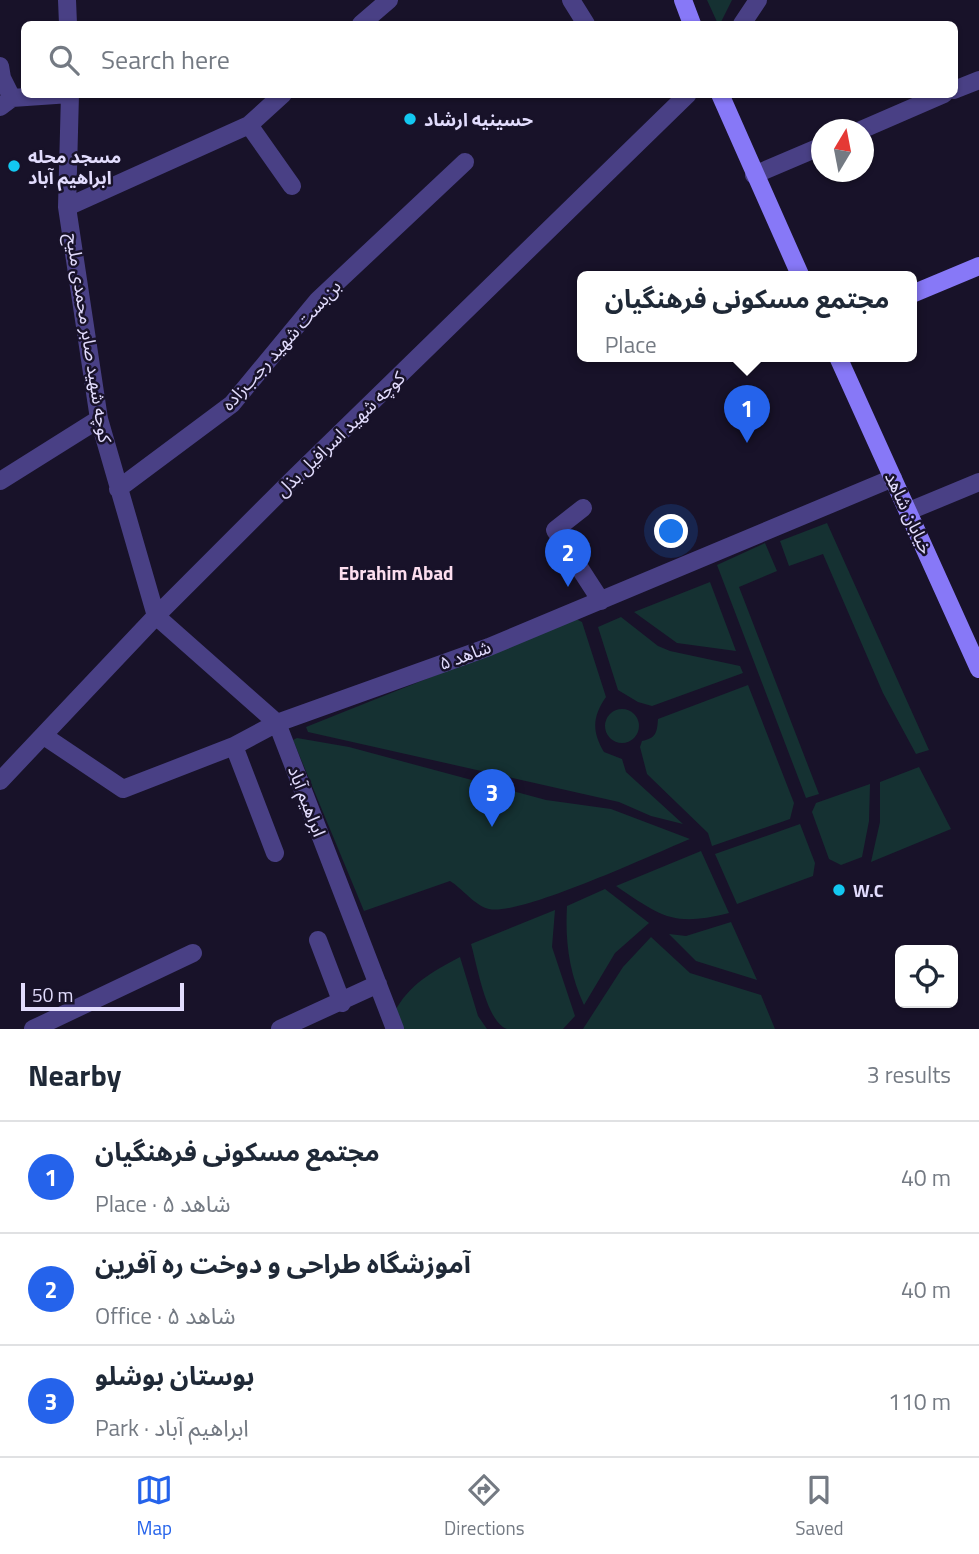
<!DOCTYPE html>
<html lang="en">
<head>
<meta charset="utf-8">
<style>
  body { margin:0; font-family:"Titillium Web","Noto Sans Arabic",sans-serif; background:#f2f2f3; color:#1f2937 }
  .controls { position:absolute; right:21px; bottom:21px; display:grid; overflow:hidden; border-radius:10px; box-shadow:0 2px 5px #0004 }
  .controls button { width:63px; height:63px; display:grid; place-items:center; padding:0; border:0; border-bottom:2px solid #e0e1e3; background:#fff; color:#1f2937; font:35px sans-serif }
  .compass { position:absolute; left:811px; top:119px; width:63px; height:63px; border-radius:50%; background:#fff; box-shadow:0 2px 5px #0004; rotate:10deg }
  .scale { position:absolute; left:21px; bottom:18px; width:163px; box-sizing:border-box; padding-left:7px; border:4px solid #e2dcfd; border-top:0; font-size:19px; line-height:24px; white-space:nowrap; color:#e2dcfd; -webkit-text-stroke:5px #181229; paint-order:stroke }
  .you { position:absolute; left:672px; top:532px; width:24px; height:24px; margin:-18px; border:5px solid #fff; border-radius:50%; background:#1a73e8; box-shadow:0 0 0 10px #1a73e833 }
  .badge { display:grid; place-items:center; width:46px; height:46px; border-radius:50%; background:#2563eb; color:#fff; font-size:23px; font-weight:700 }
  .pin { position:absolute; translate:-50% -58px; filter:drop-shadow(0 2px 4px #0008) }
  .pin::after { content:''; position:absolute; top:37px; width:24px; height:21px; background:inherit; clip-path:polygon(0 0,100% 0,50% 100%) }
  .popup { position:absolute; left:577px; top:271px; width:340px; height:91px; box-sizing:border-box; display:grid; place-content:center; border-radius:10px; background:#fff; filter:drop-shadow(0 2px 5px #0005); font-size:23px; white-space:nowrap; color:#747a83 }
  .popup b { font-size:26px; color:#1f2937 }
  .popup::after { content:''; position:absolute; left:50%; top:100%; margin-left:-14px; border:14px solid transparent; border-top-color:#fff }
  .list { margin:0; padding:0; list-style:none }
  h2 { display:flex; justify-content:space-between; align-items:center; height:91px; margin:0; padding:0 28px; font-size:30px }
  h2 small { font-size:23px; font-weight:400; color:#747a83 }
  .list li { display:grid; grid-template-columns:46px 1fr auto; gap:21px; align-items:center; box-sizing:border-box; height:112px; padding:0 28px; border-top:2px solid #e0e1e3 }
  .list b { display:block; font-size:26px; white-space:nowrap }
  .list p { margin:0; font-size:23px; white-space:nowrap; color:#747a83 }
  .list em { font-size:23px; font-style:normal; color:#747a83 }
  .icon { flex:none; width:38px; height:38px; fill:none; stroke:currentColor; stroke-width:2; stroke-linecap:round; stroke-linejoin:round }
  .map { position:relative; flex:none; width:979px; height:1029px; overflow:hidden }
  .search { position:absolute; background:#fff; box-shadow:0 2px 5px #0004; left:21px; right:21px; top:21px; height:77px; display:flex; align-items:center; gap:18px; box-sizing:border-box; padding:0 24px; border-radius:10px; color:#747a83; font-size:26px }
  .sheet { height:427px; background:#fff }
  nav { display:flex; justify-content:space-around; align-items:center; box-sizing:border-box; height:98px; border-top:2px solid #e0e1e3; background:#fff; font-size:19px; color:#747a83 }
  nav a { display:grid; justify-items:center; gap:4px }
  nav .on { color:#2563eb }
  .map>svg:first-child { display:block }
  .green { fill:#153132 }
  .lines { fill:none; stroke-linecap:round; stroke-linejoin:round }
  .street { stroke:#494085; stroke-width:18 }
  .secondary { stroke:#8778f7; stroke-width:18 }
  .poi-dot { fill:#13c8f1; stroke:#181229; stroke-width:2.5 }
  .labels { text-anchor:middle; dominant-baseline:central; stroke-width:5; stroke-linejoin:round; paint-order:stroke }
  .poi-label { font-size:18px; font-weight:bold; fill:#e2dcfd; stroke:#181229; text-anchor:start }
  .street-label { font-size:18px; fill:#e2dcfd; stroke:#181229 }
  .neighbourhood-label { font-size:19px; font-weight:bold; fill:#fddeef; stroke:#181229 }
</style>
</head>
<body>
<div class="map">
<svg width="979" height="1029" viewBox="0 0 979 1029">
  <rect width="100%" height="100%" fill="#181229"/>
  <!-- green -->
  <path class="green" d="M707,0h25l-12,24h-2z
    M827,523l102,227 -13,4 -33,-61 -60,-139 -34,12 -9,-25z
    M765,543l12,28 -38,16 80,207 -13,4 -89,-233z
    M710,582l26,69 -59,-8 -43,-31z
    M621,617l37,29 12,5 70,15 3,7 -91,33 -14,-4 -20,-12 -20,-63z
    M576,619l6,3 24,75c-14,20 -14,35 -2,55l18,7 4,13 57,52 -32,-8 -32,-14 -311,-70 -2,-5z
    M748,685l46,118 -4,16 -78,27 -4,-13 -61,-59 -7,-27 2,-6c14,-3 15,-8 16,-22z
    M605 726a17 17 0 1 1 34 0a17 17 0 1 1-34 0Z
    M297,738l52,9 197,53 65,9 79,30c-37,15 -169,77 -201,70 -14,-3 -27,-21 -39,-28l-86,30 -71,-171z
    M919,767l32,62 -80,33 9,-40v-40z
    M870,784l-1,37 -7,36 -21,8 -12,-6 -17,-47 4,-9z
    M800,824l15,39 -2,13 -76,28 -22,-50z
    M701,851l28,62c-56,14 -67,4 -113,-27z
    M605,889l44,34 -34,30 -31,52c-15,-33 -19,-64 -17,-99z
    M555,910l-3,37 23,69 -12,13c-14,0 -44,0 -56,0 -21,-7 -30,-65 -36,-85z
    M731,922l26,58 -61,-19 -27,-27 17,2z
    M651,937l39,36 71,22 14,34h-192l40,-62z
    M460,957l18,59 9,13h-86l-7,-16c15,-29 38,-41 66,-56z"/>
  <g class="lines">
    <!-- street -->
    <path class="street" d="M67,0l1,24
      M571,0l15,24
      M361,24l28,-24
      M742,24l16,-24
      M0,66l2,12 10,20
      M954,90l25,-10
      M0,107l12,-9 58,-4 -3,113 32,212 57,197
      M249,125l43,61
      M861,130l83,-36
      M754,175l68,-29
      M67,207l182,-82 34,-31
      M0,481l99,-62
      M118,489l114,-85 86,-104 147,-138
      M583,508l-28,22 46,71
      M909,511l70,-29
      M156,616l121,107 118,306
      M44,736l79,53 111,-43 43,-23 212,-76 404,-169
      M234,746l41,107
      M0,781l156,-165 139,-139 393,-383
      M318,940l24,63
      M33,1029l160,-76
      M280,1029l98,-45"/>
    <!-- secondary -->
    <path class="secondary" d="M683,0l9,24
      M720,94l81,183
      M912,294l67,-28
      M838,357l141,312"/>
  </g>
  <!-- markers -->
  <g class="poi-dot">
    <circle cx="410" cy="119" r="7"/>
    <circle cx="14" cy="166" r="7"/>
    <circle cx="839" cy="890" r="7"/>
  </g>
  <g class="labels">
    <!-- poi labels -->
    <g class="poi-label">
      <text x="424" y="119">حسینیه ارشاد</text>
      <text x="28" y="156">مسجد محله<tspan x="28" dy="21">ابراهیم آباد</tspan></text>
      <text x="853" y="890">W.C</text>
    </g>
    <!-- street labels -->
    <g class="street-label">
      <text transform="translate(89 338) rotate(81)">کوچه شهید صابر محمدی ملیح</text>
      <text transform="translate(281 345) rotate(-48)">بن‌بست شهید رجب‌زاده</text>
      <text transform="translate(340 434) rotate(-44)">کوچه شهید اسرافیل بذل</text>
      <text transform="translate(909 513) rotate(65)">خیابان شاهد</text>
      <text transform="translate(465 655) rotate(-20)">شاهد ۵</text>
      <text transform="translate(307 801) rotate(69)">ابراهیم آباد</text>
    </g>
    <!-- neighbourhood labels -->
    <g class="neighbourhood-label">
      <text x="396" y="572">Ebrahim Abad</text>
    </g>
  </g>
</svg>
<div class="controls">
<button><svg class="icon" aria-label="locate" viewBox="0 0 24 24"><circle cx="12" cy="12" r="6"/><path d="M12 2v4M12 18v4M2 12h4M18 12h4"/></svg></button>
</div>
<svg class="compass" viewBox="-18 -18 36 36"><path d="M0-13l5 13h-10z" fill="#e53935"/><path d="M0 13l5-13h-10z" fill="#747a83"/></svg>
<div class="scale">50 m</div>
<div class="you"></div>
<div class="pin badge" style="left:747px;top:443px">1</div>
<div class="popup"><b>مجتمع مسکونی فرهنگیان</b>Place</div>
<div class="pin badge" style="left:568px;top:587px">2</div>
<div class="pin badge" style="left:492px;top:827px">3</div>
<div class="search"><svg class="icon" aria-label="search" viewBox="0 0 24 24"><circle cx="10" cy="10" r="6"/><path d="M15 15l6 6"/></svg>Search here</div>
</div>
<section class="sheet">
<h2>Nearby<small>3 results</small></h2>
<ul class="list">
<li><span class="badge">1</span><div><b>مجتمع مسکونی فرهنگیان</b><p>Place · شاهد ۵</p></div><em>40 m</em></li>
<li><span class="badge">2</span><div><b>آموزشگاه طراحی و دوخت ره آفرین</b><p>Office · شاهد ۵</p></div><em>40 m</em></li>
<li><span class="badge">3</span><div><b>بوستان بوشلو</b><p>Park · ابراهیم آباد</p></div><em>110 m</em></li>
</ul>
</section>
<nav>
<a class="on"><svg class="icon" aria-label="map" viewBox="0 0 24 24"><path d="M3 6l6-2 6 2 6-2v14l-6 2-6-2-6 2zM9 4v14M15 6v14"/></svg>Map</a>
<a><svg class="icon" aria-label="directions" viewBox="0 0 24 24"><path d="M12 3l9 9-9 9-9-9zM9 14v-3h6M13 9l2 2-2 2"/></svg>Directions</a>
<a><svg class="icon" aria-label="saved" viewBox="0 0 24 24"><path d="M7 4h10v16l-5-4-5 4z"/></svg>Saved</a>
</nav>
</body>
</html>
